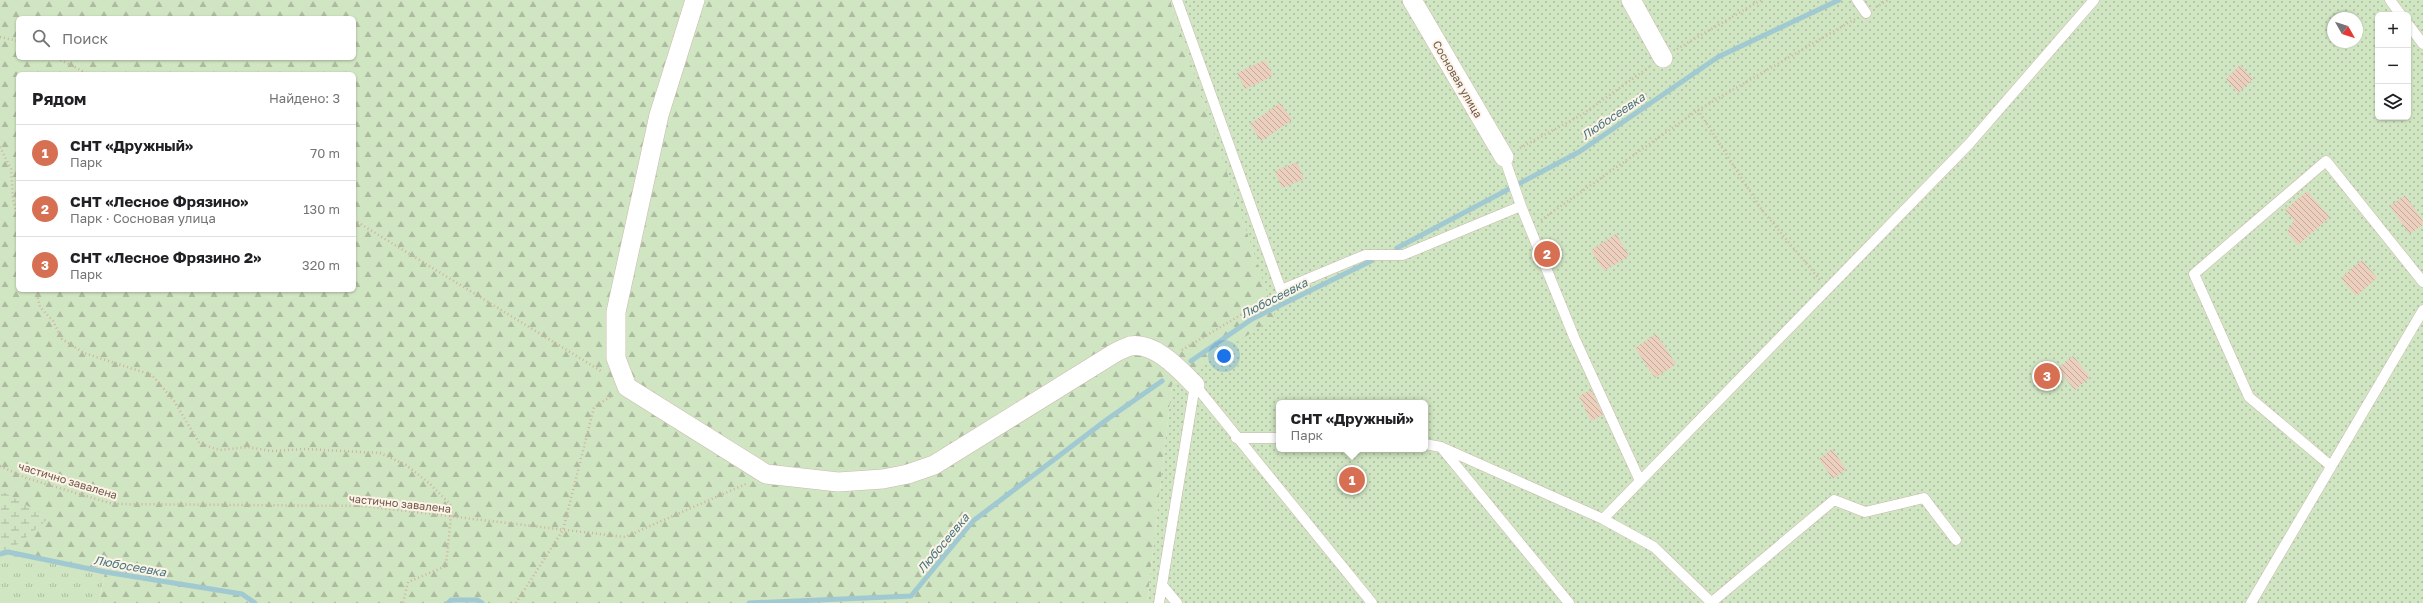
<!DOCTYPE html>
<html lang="ru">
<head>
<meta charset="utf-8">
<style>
  body { margin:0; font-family:"Golos Text",sans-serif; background:#f6f6f6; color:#202124 }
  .controls { position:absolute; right:12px; top:12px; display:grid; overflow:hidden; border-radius:6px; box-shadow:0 1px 3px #0004 }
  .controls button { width:36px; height:36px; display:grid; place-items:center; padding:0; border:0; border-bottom:1px solid #e0e0e0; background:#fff; color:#202124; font:20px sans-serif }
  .compass { position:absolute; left:2327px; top:12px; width:36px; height:36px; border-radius:50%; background:#fff; box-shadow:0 1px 3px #0004; rotate:129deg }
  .you { position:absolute; left:1224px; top:356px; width:14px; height:14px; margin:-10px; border:3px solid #fff; border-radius:50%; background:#1a73e8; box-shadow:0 0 0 6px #1a73e833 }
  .badge { display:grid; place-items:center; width:26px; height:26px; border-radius:50%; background:#d77053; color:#fff; font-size:13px; font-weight:700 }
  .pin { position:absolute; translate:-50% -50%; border:2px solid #fff; box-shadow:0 1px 4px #0006 }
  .popup { position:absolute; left:1276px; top:400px; width:152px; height:52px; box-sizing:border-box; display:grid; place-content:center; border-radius:6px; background:#fff; filter:drop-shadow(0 1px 3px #0005); font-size:13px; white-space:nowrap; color:#757577 }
  .popup b { font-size:15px; color:#202124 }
  .popup::after { content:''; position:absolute; left:50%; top:100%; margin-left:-8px; border:8px solid transparent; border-top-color:#fff }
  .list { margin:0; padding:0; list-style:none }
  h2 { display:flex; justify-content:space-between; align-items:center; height:52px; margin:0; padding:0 16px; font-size:17px }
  h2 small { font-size:13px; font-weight:400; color:#757577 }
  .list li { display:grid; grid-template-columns:26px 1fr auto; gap:12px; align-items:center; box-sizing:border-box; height:56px; padding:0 16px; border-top:1px solid #e0e0e0 }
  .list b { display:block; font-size:15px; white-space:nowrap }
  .list p { margin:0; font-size:13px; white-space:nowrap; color:#757577 }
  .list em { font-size:13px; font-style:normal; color:#757577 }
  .icon { flex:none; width:22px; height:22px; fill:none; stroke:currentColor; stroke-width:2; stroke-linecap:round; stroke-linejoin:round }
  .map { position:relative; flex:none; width:2423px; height:603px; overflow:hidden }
  .search { position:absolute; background:#fff; box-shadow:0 1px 3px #0004; left:16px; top:16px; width:340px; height:44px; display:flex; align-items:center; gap:10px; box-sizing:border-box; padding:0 14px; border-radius:6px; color:#757577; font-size:15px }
  .panel { position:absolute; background:#fff; box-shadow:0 1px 3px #0004; left:16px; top:72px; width:340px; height:220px; border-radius:6px }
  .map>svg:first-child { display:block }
  .grass { fill:url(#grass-tufts) }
  .forest { fill:url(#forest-firs); fill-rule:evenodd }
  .wetland { fill:url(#wetland-marsh) }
  .park { fill:url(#park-dots); fill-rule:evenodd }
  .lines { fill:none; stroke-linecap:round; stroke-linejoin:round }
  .stream { stroke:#a0c9d1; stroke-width:5 }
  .building { fill:url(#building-back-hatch) }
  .lane-casing { stroke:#cbbaad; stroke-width:11 }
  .street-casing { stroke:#cbbaad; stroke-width:20 }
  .path { stroke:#d0b2a0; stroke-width:2.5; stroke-dasharray:1 3; stroke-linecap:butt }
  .lane { stroke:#fff; stroke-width:10 }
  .street { stroke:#fff; stroke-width:19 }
  .labels { text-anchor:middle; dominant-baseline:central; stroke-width:4; stroke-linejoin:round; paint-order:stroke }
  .street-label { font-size:11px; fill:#6e574b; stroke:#fdf4e7 }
  .water-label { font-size:12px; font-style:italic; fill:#477680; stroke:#fdf4e7 }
</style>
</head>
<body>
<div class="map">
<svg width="2423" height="603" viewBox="0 0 2423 603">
  <defs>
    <pattern id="grass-tufts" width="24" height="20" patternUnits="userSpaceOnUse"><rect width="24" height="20" fill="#d0e5c2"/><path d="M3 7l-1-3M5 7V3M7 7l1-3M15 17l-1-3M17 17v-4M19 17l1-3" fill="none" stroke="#adbca0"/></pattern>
    <pattern id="forest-firs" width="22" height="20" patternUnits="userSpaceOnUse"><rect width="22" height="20" fill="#d0e5c2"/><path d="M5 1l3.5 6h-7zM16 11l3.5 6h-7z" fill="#adbca0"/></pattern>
    <pattern id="wetland-marsh" width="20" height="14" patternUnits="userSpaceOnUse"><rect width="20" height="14" fill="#d0e5c2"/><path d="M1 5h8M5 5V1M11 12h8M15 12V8" fill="none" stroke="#adbca0"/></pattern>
    <pattern id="park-dots" width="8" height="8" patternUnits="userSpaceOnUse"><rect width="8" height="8" fill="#d0e5c2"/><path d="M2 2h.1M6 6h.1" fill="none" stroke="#adbca0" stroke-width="1.8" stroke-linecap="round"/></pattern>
    <pattern id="building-back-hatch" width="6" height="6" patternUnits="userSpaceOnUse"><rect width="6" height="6" fill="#eccfbc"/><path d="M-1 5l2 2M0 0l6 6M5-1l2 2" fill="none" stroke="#c3ab9b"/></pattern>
  </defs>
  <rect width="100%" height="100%" fill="#f9f0e2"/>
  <!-- grass -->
  <path class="grass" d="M0,549l8,3 97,20 -6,31h-99z"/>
  <!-- forest -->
  <path class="forest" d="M0,0h1170l106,318 -104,67 -25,218h-1048l6,-31 -97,-20 -8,-3zM18,18h336v40h-336zM18,74h336v216h-336z"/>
  <!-- wetland -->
  <path class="wetland" d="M0,490l49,28 -41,34 -8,-2z"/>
  <!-- park -->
  <path class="park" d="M1170,0h1253v603h-1276l25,-218 103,-68zM2378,15h30v102h-30zM2333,18h24v24h-24zM1279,403h146v46h-146z"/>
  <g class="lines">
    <!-- stream -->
    <path class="stream" d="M1397,248l182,-96 139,-95 121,-57
      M1191,361l61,-42 119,-58
      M0,554l8,-2 97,20 137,22 13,9
      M448,603l3,-3h26l5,3
      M749,603l162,-7 62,-75 136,-103 53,-37"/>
  </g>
  <!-- building -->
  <path class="building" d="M1265,60l8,16 -28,13 -8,-16z
    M2240,65l13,14 -15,14 -12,-14z
    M1280,103l12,17 -31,21 -11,-17z
    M1297,162l7,17 -22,9 -7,-17z
    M2307,191l23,26 -32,28 -11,-13 7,-12 -9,-10z
    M2405,195l18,26v4l-14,9 -19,-28z
    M1616,234l13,22 -25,15 -13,-21z
    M2362,260l15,18 -21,18 -15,-18z
    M1656,334l20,30 -21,14 -20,-30z
    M2073,356l17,21 -15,13 -18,-21z
    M1591,390l12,25 -12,6 -12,-25z
    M1832,449l14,20 -13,10 -14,-20z"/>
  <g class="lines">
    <!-- lane casing -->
    <g class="lane-casing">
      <path id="lane" d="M1177,0l104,290 84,-35h38l118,-49 53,131 66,144
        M1857,0l9,13
        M2390,0l11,15
        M2408,24l15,20
        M1504,157l17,49
        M1195,385l177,218
        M1236,438h43
        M1425,444l16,3 128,156
        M1441,447l162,72 51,28 58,56
        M2331,466l-82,-69 -55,-123 132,-113 97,121
        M1603,519l366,-375 125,-144
        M1162,585l33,-200
        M1712,602l122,-102 31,12 59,-14 32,42
        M1159,603l3,-18 15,18
        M2251,603l172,-293"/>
    </g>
    <!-- street casing -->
    <g class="street-casing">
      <path id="street" d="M695,0l-36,115 -43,197v46l11,29 139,87 72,8 45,-3 25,-5 26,-9 179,-111c5,-3 12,-6 17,-8 25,-4 49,23 65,39
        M1412,0l92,157
        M1631,0l32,58"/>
    </g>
    <!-- path -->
    <path class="path" d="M1876,7l12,-7
      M0,37l18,4
      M1677,49l84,-49
      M57,58l31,16
      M1698,110l64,100 58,70
      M0,147l11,22 2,31 5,17
      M1520,148l63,-34 66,-47
      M354,220l247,151
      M1541,220l157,-110 157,-91
      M36,290l4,17 13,14 9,18 22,14 68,22 22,26 26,43 20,6 28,-3 23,4 35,-2 74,4 26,12 24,19 22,22 -6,60 -38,16 -5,21
      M1182,350l89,-53
      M0,466l26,12 87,26 251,2 261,31 123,-54
      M516,603l47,-73 31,-123 19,-12"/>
    <!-- lane -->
    <use href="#lane" class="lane"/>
    <!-- street -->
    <use href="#street" class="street"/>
  </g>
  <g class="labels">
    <!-- street labels -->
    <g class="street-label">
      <text transform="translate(1458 79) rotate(60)">Сосновая улица</text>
      <text transform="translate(68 480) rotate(17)">частично завалена</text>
      <text transform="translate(400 503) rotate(6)">частично завалена</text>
    </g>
    <!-- water labels -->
    <g class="water-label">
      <text transform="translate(1613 116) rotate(-34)">Любосеевка</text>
      <text transform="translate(1274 298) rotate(-27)">Любосеевка</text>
      <text transform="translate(943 543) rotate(-50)">Любосеевка</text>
      <text transform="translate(130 566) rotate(10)">Любосеевка</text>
    </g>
  </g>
</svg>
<div class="controls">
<button>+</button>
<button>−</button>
<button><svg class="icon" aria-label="layers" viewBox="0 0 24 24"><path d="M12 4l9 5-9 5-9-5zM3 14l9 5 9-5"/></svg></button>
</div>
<svg class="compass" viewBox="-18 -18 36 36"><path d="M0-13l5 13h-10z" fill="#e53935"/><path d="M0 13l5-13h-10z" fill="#757577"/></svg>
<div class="you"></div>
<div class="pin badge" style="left:1352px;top:480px">1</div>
<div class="popup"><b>СНТ «Дружный»</b>Парк</div>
<div class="pin badge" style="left:1547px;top:254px">2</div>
<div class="pin badge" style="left:2047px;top:376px">3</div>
<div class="search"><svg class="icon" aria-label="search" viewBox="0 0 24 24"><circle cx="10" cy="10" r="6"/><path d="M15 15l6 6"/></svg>Поиск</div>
<section class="panel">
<h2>Рядом<small>Найдено: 3</small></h2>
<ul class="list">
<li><span class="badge">1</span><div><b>СНТ «Дружный»</b><p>Парк</p></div><em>70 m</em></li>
<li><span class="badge">2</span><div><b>СНТ «Лесное Фрязино»</b><p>Парк · Сосновая улица</p></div><em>130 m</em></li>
<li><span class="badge">3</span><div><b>СНТ «Лесное Фрязино 2»</b><p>Парк</p></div><em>320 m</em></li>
</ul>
</section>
</div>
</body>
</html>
